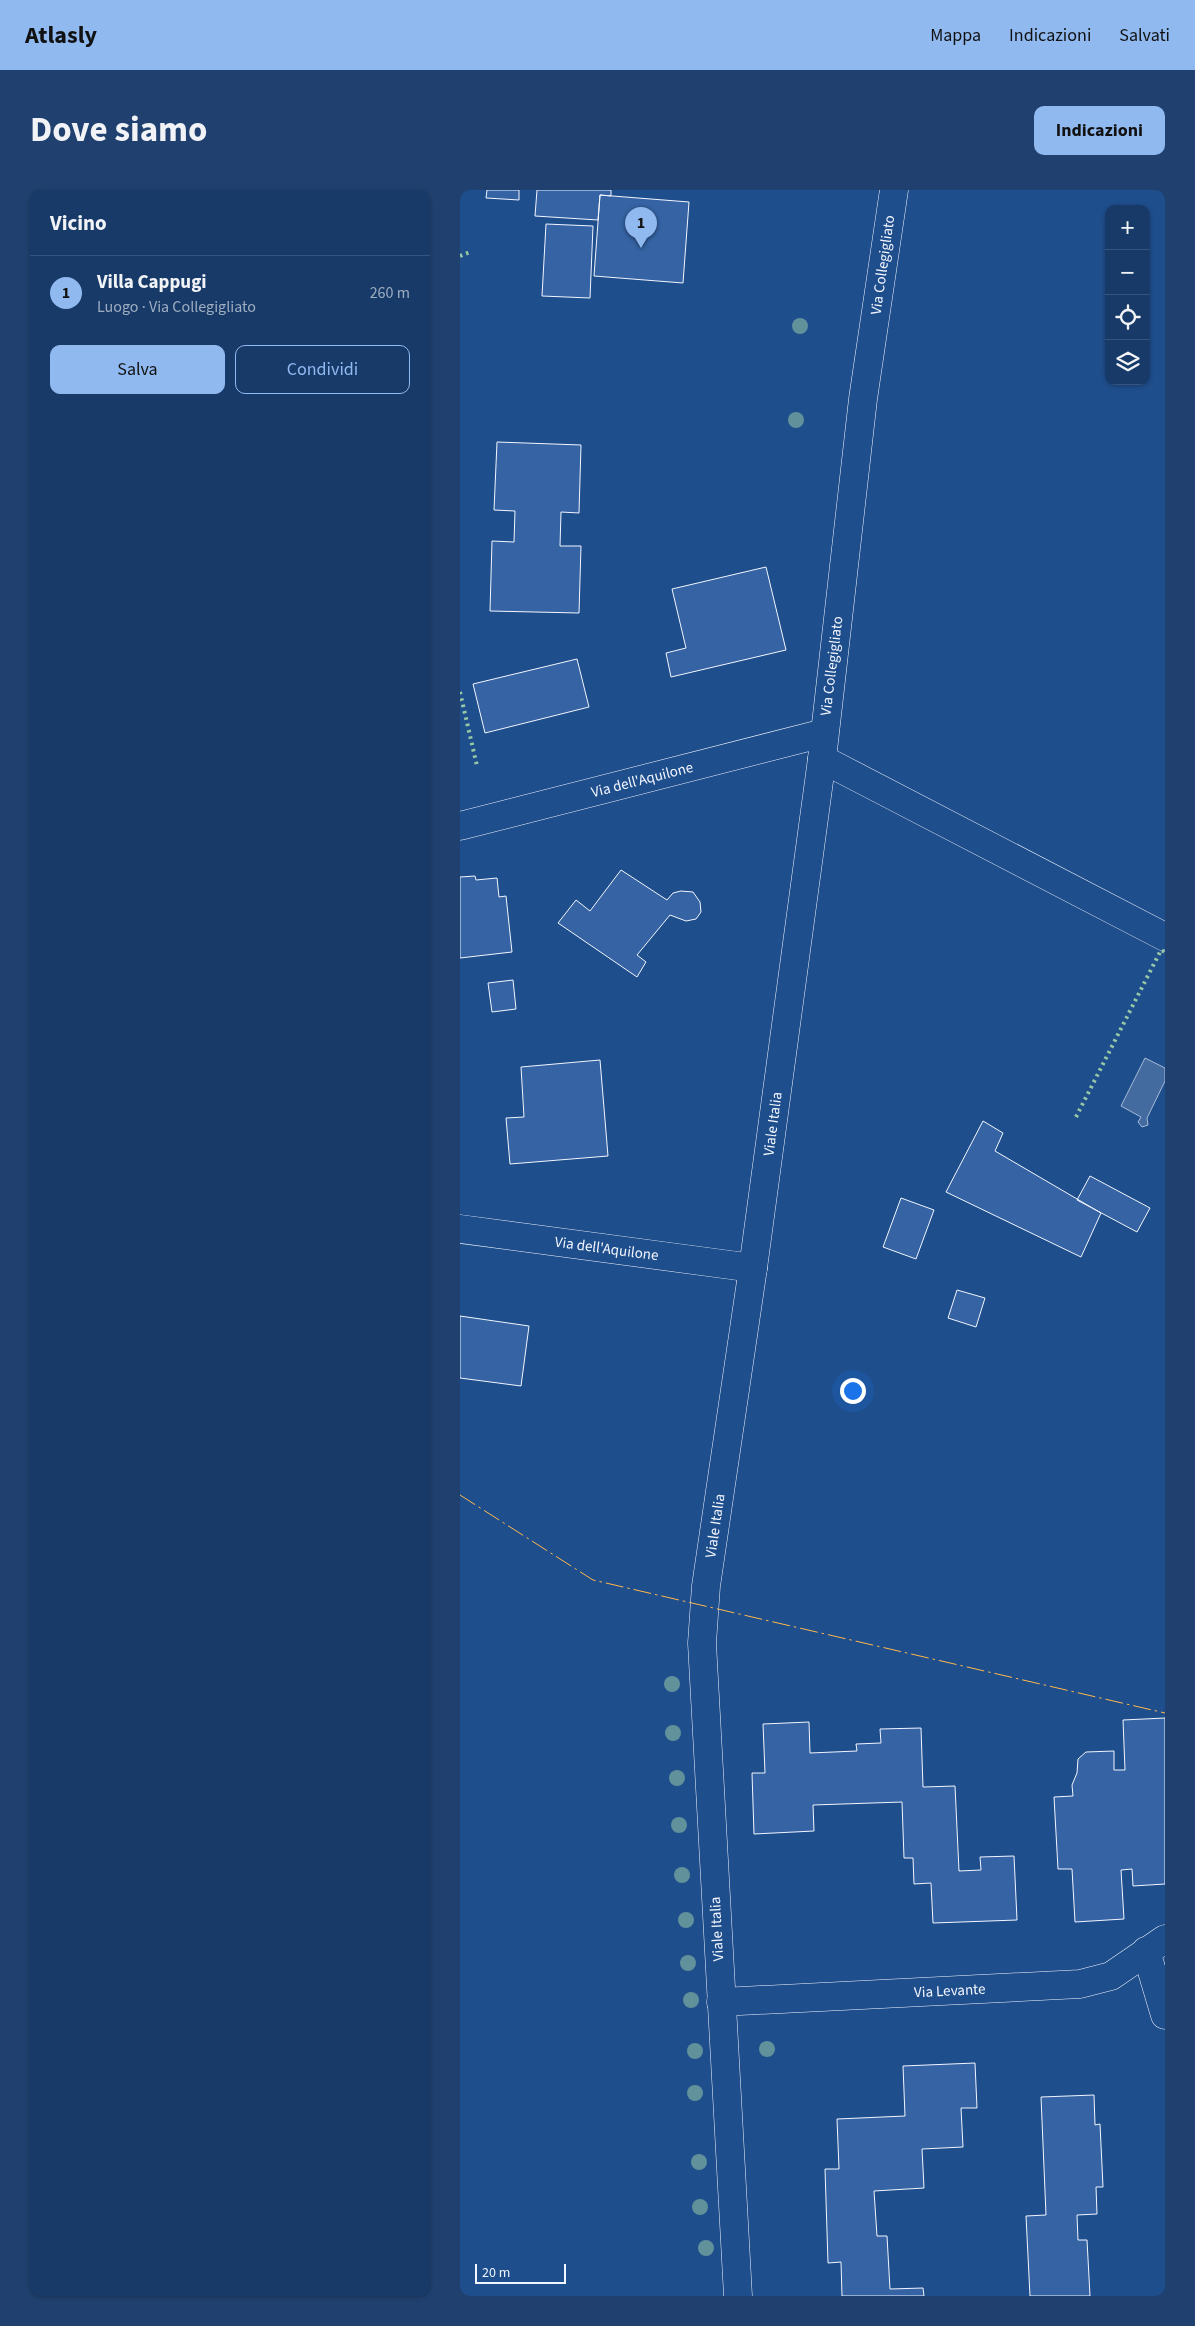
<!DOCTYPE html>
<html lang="it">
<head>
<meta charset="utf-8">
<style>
  body { margin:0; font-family:"Source Sans 3",sans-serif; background:#20416f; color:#f1f3f6 }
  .controls { position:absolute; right:15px; top:15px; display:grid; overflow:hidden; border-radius:10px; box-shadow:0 1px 4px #0004 }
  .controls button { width:45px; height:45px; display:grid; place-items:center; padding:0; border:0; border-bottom:1px solid #36547d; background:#173a69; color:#f1f3f6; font:25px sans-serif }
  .scale { position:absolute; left:15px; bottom:12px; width:91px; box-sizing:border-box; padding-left:5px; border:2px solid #f2f6ff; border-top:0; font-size:14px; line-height:18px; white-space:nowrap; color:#f2f6ff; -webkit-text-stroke:4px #1f4e8c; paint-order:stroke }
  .you { position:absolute; left:392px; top:1200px; width:18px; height:18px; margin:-12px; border:4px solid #fff; border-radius:50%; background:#1a73e8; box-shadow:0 0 0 8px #1a73e833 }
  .badge { display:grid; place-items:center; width:32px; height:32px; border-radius:50%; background:#90b9f0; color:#111; font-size:16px; font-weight:700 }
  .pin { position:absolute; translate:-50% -41px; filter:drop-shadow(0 1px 2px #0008) }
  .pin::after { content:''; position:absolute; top:26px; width:18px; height:15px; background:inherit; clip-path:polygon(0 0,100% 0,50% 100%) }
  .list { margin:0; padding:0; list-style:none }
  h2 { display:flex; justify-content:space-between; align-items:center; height:65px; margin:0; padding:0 20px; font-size:21px }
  h2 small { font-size:16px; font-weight:400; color:#9eadc0 }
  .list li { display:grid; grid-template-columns:32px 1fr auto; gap:15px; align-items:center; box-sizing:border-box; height:75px; padding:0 20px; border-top:1px solid #36547d }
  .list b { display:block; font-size:19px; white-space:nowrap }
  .list p { margin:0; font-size:16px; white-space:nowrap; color:#9eadc0 }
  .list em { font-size:16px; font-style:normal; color:#9eadc0 }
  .actions { display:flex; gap:10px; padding:15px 20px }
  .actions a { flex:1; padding:11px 0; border:1px solid #90b9f0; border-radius:10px; text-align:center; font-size:18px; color:#90b9f0 }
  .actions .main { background:#90b9f0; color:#111 }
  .icon { flex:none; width:28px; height:28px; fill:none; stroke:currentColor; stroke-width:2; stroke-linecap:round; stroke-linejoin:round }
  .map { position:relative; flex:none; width:705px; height:2106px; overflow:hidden; border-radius:10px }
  header { display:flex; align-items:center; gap:30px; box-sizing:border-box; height:70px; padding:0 25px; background:#90b9f0; color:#111 }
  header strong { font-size:24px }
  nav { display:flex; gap:28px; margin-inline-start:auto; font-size:18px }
  .intro { display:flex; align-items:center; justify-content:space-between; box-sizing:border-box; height:120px; padding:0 30px }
  h1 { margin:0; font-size:35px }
  .button { padding:12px 22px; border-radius:10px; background:#90b9f0; color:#111; font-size:18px; font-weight:700 }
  main { display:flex; gap:30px; padding:0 30px }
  aside { flex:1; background:#173a69; border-radius:10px; box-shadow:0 1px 4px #0004 }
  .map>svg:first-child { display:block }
  .water { fill:#446ba0; stroke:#a8bbd7 }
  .building { fill:#3563a3; stroke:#f2f6ff }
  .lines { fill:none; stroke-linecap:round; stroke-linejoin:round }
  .minor-casing { stroke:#f2f6ff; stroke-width:29 }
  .tertiary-casing { stroke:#f2f6ff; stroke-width:29 }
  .minor { stroke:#1f4e8c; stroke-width:28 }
  .tertiary { stroke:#1f4e8c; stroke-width:28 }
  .hedge { stroke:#97c8a6; stroke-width:4; stroke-dasharray:2.5 4; stroke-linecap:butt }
  .power { stroke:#ffb74d; stroke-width:1; stroke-dasharray:18 4 2.5 4; stroke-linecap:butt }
  .tree { fill:#61919a }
  .labels { text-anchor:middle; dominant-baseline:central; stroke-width:4; stroke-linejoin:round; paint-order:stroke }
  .street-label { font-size:15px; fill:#f2f6ff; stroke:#1f4e8c }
</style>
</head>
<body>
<header>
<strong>Atlasly</strong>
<nav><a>Mappa</a><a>Indicazioni</a><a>Salvati</a></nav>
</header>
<div class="intro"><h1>Dove siamo</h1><a class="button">Indicazioni</a></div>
<main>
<aside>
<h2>Vicino<small></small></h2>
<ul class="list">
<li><span class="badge">1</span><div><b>Villa Cappugi</b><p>Luogo · Via Collegigliato</p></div><em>260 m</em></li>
</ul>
<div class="actions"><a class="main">Salva</a><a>Condividi</a></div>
</aside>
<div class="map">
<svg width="705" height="2106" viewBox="0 0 705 2106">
  <rect width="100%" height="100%" fill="#1f4e8c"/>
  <!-- water -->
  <path class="water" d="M685,868l20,10v13l-18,37 1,7 -6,2 -4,-5 3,-5 -20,-11z"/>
  <!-- building -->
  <path class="building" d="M27,0h32v10l-33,-2z
    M77,0h74v6l-11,-1 -2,25 -63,-4z
    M140,5l89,7 -6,81 -89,-7z
    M86,34l47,2 -3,72 -48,-2z
    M37,252l84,3 -2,68 -18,-1 -1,34h21l-2,67 -89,-2 2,-70 22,1 1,-31 -21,-1z
    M306,377l20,83 -115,27 -5,-24 20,-5 -14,-59z
    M117,469l12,48 -104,26 -12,-49z
    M161,680l46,30 6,-7 8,-2 12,1 7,10 1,10 -5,7 -10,2 -16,-6 -33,40 9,7 -9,15 -79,-54 18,-23 14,11z
    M15,686l1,4 21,-2 2,19 7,-1 6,56 -52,6v-81z
    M53,790l3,29 -24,3 -4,-29z
    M140,870l8,96 -98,8 -4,-46 18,-1 -3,-50z
    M523,931l20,12 -8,18 106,62 -20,44 -135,-65z
    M630,986l60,32 -13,24 -60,-32z
    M441,1008l33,12 -18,49 -33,-12z
    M497,1100l28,8 -9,29 -28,-9z
    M0,1126l69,10 -8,60 -61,-8z
    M705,1528v166l-32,2 -1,-17 -11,1 3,49 -49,3 -3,-53h-14l-4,-72 19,-1 -1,-11 5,-12 1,-14 8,-7 28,-1v19h11l-2,-50z
    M349,1532l1,31 47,-2 -1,-7 25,-1 -1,-14 41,-1 2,59 32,-1 4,85 22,-1 -1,-13 34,-1 3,64 -84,3 -2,-40 -17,1 -1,-26h-9l-2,-56 -89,3 1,26 -60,3 -2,-61h13l-2,-49z
    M515,1873l2,45h-16l2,39 -41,2 2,39 -50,3 3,45h10l3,53 33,-1 1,8h-82l-1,-34 -13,1 -3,-94h14l-2,-50 68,-3 -2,-50z
    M634,1905l1,30 5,-1 3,63h-7l1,27 -20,1 1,25h9l3,56h-60l-4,-80 20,-1 -5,-118z"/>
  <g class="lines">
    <!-- minor casing -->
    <g class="minor-casing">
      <g id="minor">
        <path d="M434,0l-31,209 -41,360 343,178"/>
        <path id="s1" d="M0,636l364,-93"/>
        <path id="s2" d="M0,1039l293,39"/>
        <path d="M686,1761l19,64"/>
        <path id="s3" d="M261,1812l359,-18 31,-8 54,-37"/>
      </g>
    </g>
    <!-- tertiary casing -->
    <g class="tertiary-casing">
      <g id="tertiary">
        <path id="s4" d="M278,2106l-36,-653 4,-57 47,-318 69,-509"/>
      </g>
    </g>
    <!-- minor -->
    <use href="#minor" class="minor"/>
    <!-- tertiary -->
    <use href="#tertiary" class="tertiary"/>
    <!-- hedge -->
    <path class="hedge" d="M0,66l10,-4
      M0,502l17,74
      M616,927l85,-167 4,2"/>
    <!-- power -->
    <path class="power" d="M0,1305l133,85 572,133"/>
  </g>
  <!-- trees -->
  <g class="tree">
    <circle cx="340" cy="136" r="8"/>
    <circle cx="336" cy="230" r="8"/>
    <circle cx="212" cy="1494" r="8"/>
    <circle cx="213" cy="1543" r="8"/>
    <circle cx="217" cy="1588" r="8"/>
    <circle cx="219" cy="1635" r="8"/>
    <circle cx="222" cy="1685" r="8"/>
    <circle cx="226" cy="1730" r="8"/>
    <circle cx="228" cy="1773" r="8"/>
    <circle cx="231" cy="1810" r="8"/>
    <circle cx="307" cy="1859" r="8"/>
    <circle cx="235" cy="1861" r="8"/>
    <circle cx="235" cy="1903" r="8"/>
    <circle cx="239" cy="1972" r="8"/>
    <circle cx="240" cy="2017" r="8"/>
    <circle cx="246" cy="2058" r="8"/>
  </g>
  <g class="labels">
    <!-- street labels -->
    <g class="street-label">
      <text transform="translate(423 75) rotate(-82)">Via Collegigliato</text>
      <text transform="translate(372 476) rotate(-83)">Via Collegigliato</text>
      <text stroke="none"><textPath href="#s1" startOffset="188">Via dell'Aquilone</textPath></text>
      <text stroke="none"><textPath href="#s4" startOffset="1178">Viale Italia</textPath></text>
      <text stroke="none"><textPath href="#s2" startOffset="148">Via dell'Aquilone</textPath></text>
      <text stroke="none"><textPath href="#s4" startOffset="772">Viale Italia</textPath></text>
      <text transform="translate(257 1739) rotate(-93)">Viale Italia</text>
      <text stroke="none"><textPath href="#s3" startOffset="229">Via Levante</textPath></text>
    </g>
  </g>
</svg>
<div class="controls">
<button>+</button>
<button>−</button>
<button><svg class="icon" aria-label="locate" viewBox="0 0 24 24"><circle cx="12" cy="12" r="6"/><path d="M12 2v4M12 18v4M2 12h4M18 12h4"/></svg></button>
<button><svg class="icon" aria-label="layers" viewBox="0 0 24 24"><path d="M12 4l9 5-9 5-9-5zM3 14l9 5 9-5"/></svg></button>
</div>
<div class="scale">20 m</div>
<div class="you"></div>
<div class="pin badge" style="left:181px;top:58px">1</div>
</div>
</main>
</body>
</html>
